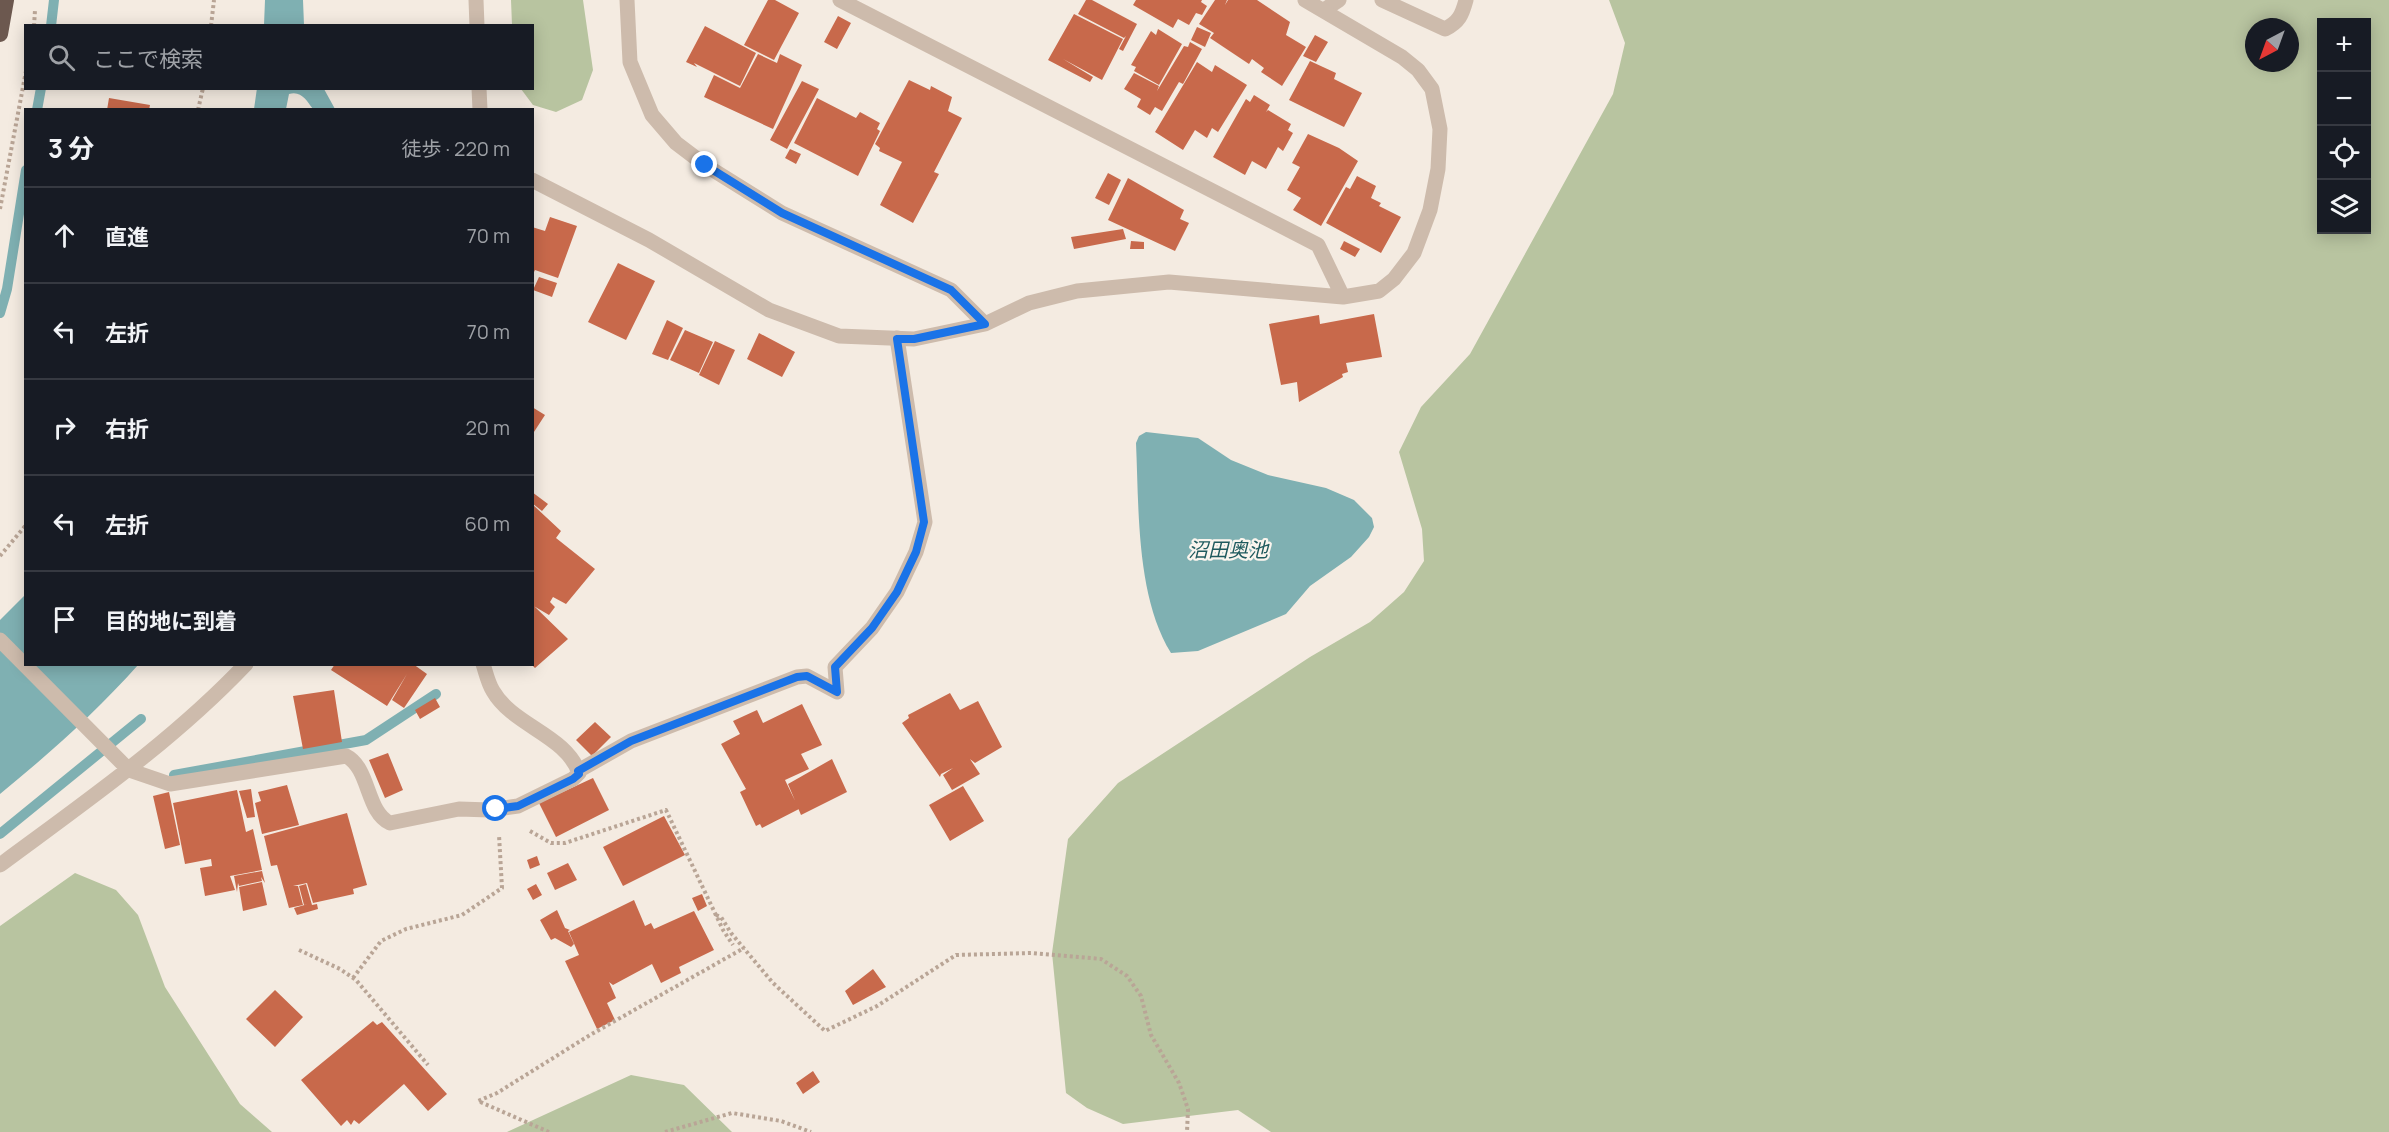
<!DOCTYPE html>
<html lang="ja">
<head>
<meta charset="utf-8">
<style>
  body { margin:0; font-family:Manrope,"Noto Sans JP",sans-serif; background:#20242c; color:#f1f3f6 }
  .controls { position:absolute; right:18px; top:18px; display:grid; overflow:hidden; border-radius:0px; box-shadow:0 3px 15px #0003 }
  .controls button { width:54px; height:54px; display:grid; place-items:center; padding:0; border:0; border-bottom:2px solid #363941; background:#171b24; color:#f1f3f6; font:30px sans-serif }
  .compass { position:absolute; left:2245px; top:18px; width:54px; height:54px; border-radius:50%; background:#171b24; box-shadow:0 3px 15px #0003; rotate:221deg }
  .stop { position:absolute; width:18px; height:18px; margin:-14px; border:4px solid #1a73e8; border-radius:50%; background:#fff }
  .stop.end { background:#1a73e8; border-color:#fff; box-shadow:0 2px 6px #0008 }
  .list { margin:0; padding:0; list-style:none }
  h2 { display:flex; justify-content:space-between; align-items:center; height:78px; margin:0; padding:0 24px; font-size:26px }
  h2 small { font-size:20px; font-weight:400; color:#9ea1a6 }
  .list li { display:grid; grid-template-columns:39px 1fr auto; gap:18px; align-items:center; box-sizing:border-box; height:96px; padding:0 24px; border-top:2px solid #363941 }
  .list b { display:block; font-size:22px; white-space:nowrap }
  .list em { font-size:20px; font-style:normal; color:#9ea1a6 }
  .icon { flex:none; width:33px; height:33px; fill:none; stroke:currentColor; stroke-width:2; stroke-linecap:round; stroke-linejoin:round }
  .map { position:relative; flex:none; width:2389px; height:1132px; overflow:hidden }
  .search { position:absolute; background:#171b24; box-shadow:0 3px 15px #0003; left:24px; top:24px; width:510px; height:66px; display:flex; align-items:center; gap:15px; box-sizing:border-box; padding:0 21px; border-radius:0px; color:#9ea1a6; font-size:22px }
  .panel { position:absolute; background:#171b24; box-shadow:0 3px 15px #0003; left:24px; top:108px; width:510px; height:558px; border-radius:0px }
  .map>svg:first-child { display:block }
  .green { fill:#b8c4a0; fill-rule:evenodd }
  .water { fill:#7fb0b2 }
  .lines { fill:none; stroke-linecap:round; stroke-linejoin:round }
  .stream { stroke:#7fb0b2; stroke-width:10 }
  .building { fill:#c8694b }
  .path { stroke:#b9a596; stroke-width:4; stroke-dasharray:3 3; stroke-linecap:butt }
  .service { stroke:#cdbbac; stroke-width:15 }
  .minor { stroke:#cdbbac; stroke-width:15 }
  .trunk { stroke:#6c584f; stroke-width:16 }
  .route { stroke:#1a73e8; stroke-width:8 }
  .labels { text-anchor:middle; dominant-baseline:central; stroke-width:4.5; stroke-linejoin:round; paint-order:stroke }
  .water-label { font-size:20px; font-style:italic; fill:#1f5a5e; stroke:#fbf5ee }
</style>
</head>
<body>
<div class="map">
<svg width="2389" height="1132" viewBox="0 0 2389 1132">
  <rect width="100%" height="100%" fill="#f4ebe1"/>
  <!-- green -->
  <path class="green" d="M511,0h72l10,70 -11,30 -26,12 -23,-7 -12,-16 11,-1v-62l-20,-1z
    M1609,0h780v1132h-1118l-33,-22 -115,14 -36,-16 -21,-15 -14,-140 16,-114 50,-56 192,-126 60,-35 34,-30 20,-31 -2,-32 -23,-77 22,-45 49,-53 143,-260 12,-51zM2322,22h44v208h-44zM2254,27h36v36h-36z
    M75,873l41,17 22,25 27,72 75,117 32,28h-272v-206z
    M631,1075l53,10 48,47h-225z"/>
  <!-- water -->
  <path class="water" d="M265,0h38l1,25h-40z
    M257,88l67,1 11,20h-22c-6,-8 -12,-19 -24,-15l-3,15h-32z
    M1146,432l52,6 33,22 37,15 58,13 28,12 18,18 2,9 -5,10 -18,20 -41,29 -24,28 -88,37 -27,2c-35,-57 -32,-144 -35,-210l3,-7z
    M25,595l1,69 112,1c-42,47 -89,89 -138,129v-174z"/>
  <g class="lines">
    <!-- stream -->
    <path class="stream" d="M51,26l3,-26
      M37,110l4,-22
      M0,313l7,-24 19,-119
      M174,775l192,-35 70,-46
      M0,834l141,-115"/>
  </g>
  <!-- building -->
  <path class="building" d="M768,0h7l24,13 -25,47 -30,-15z
    M1086,0h6l45,24 -14,27 -4,-2 7,-13 -2,2 -46,-24z
    M1136,0h66l-1,2 6,4 -5,9 -6,-2 -7,12 -11,-6 -5,9 -40,-23z
    M1215,0h12l-2,5 3,-5h29l33,22 -4,13 20,12 -24,39 -21,-14 3,-4 -12,-9 -3,5 -39,-26 4,-5 -15,-9z
    M1074,14l49,25 -21,41 -39,-21 30,18 -3,5 -42,-22z
    M838,16l13,7 -14,26 -13,-7z
    M705,26l51,27 -16,33 -46,-23 3,4 -11,-5z
    M1197,27l14,6 -6,14 -14,-7z
    M1158,29l24,15 -23,41 -25,-14 2,-4 -5,-2 20,-34 5,4z
    M1315,35l13,7 -12,20 -13,-6z
    M1190,42l12,7 -19,35 -4,-2 -17,29 -7,-4 -5,8 -13,-8 4,-8 -17,-10 10,-16 25,13 -2,5 27,-45 4,1z
    M758,54l19,9 3,-9 22,11 -29,64 -69,-32 10,-22 26,13z
    M1310,61l26,12 -2,6 28,14 -18,34 -55,-27z
    M1197,62l15,10 3,-7 32,20 -29,47 -6,-4 -5,10 -12,-8 -12,20 -28,-18z
    M909,80l21,10 1,-4 21,11 -4,14 14,7 -28,54 5,2 -26,49 -33,-18 22,-43 -23,-11 1,-3 -5,-4z
    M802,81l17,8 -32,60 -17,-9z
    M1254,95l16,10 -4,7 2,-2 23,14 -3,6 5,3 -10,18 -5,-4 -12,22 -14,-8 -7,14 -32,-18 33,-58 4,3z
    M109,98l41,7 -1,5h-42z
    M817,98l39,20 4,-6 20,11 -3,6 3,2 -22,45 -64,-33z
    M1308,134l31,14 19,13 -37,65 -28,-16 8,-12 -14,-8 13,-23 -8,-4z
    M790,149l11,5 -5,10 -11,-6z
    M1108,173l13,7 -12,25 -14,-7z
    M1357,176l19,10 -5,12 10,5 -2,3 22,11 -20,36 -55,-30 20,-36 4,2z
    M1128,178l56,32 -4,9 9,4 -14,28 -67,-31z
    M550,217l27,9 -19,52 -23,-8 -3,6v-49l13,4z
    M1123,229l3,10 -52,10 -3,-12z
    M1131,241l13,1v7h-14z
    M1344,241l16,8 -5,8 -15,-8z
    M618,263l37,18 -29,59 -38,-18z
    M539,277l18,6 -5,14 -19,-7z
    M1374,314l8,43 -36,6 2,9 -6,2 1,3 -44,25 -2,-20 -16,3 -12,-61 50,-9 1,9z
    M667,320l16,8 -15,32 -16,-6z
    M685,330l28,12 -14,31 -29,-13z
    M759,333l36,19 -13,25 -35,-18z
    M715,341l20,9 -16,35 -20,-10z
    M532,407l13,8 -13,20z
    M532,492l16,12 -6,7 -10,-8z
    M532,504l29,27 -5,7 39,31 -29,35 -13,-7 -3,5 5,5 -6,8 -17,-10z
    M534,606l34,33 -33,29 -3,-3z
    M335,664h78l14,10 -23,34 -12,-8 15,-26 -20,32 -56,-36z
    M334,690l8,52 -39,7 -10,-53z
    M950,693l10,17 18,-9 24,46 -27,16 -5,-4 10,15 -28,16 -9,-15 10,-7 -12,6 -1,3 -38,-54 7,-5 -1,-3z
    M435,698l5,9 -20,12 -5,-9z
    M802,704l20,41 -21,9 8,15 -24,11 14,29 -37,19 -2,-4 -4,2 -16,-34 6,-3 -25,-45 19,-10 -7,-13 24,-11 6,13z
    M595,722l16,15 -19,19 -16,-16z
    M388,753l15,37 -18,8 -16,-38z
    M832,759l15,33 -46,23 -13,-31z
    M593,778l16,32 -53,27 -17,-34z
    M287,785l12,40 -37,9 -7,-31 6,-2 -3,-9z
    M963,786l21,35 -34,20 -21,-36z
    M251,789l4,28 -8,1 -8,-27z
    M237,790l9,42 7,-3 9,41 -32,6 5,14 -30,6 -5,-28 12,-2 -1,-7 -26,5 -12,-61z
    M169,792l11,53 -15,4 -12,-53z
    M347,813l20,72 -14,4 1,5 -41,9 -6,-20 -14,3h5l5,19 -14,3 -12,-43 -6,1 -7,-30z
    M664,816l21,39 -62,31 -20,-39z
    M537,856l3,9 -10,4 -3,-9z
    M568,863l9,17 -22,10 -8,-17z
    M262,871l3,12 -4,-6 1,4 -23,5 -1,-3 -1,9 -3,-16z
    M262,882l5,23 -24,6 -4,-24z
    M306,884l6,21 5,-1 1,5 -21,6 -3,-7 14,-4 -4,1 -5,-19z
    M536,884l6,11 -9,5 -6,-11z
    M702,894l5,12 -9,5 -6,-13z
    M634,900l11,26 6,-3 3,6 40,-18 20,39 -35,17 2,6 -20,10 -9,-19 -39,21 -4,-3 7,16 -9,5 8,17 -18,9 -32,-68 14,-6 -10,-23z
    M557,910l8,18 5,2 -2,1 6,13 -3,3 -16,-9 -4,2 -11,-20z
    M873,969l13,18 -33,18 -8,-14z
    M275,990l28,27 -28,30 -29,-28z
    M373,1021l4,4 5,-3 65,72 -19,17 -24,-27 -45,40 -5,-4 -3,5 -4,-5 -6,6 -40,-46z
    M813,1071l7,11 -17,12 -7,-11z"/>
  <g class="lines">
    <!-- path -->
    <path class="path" d="M34,26l1,-16
      M211,26l3,-26
      M198,110l5,-22
      M0,209l26,-138
      M0,556l26,-31
      M530,831l21,12h14l101,-33 57,120 10,15
      M716,915l5,2 10,16 42,50 52,48 52,-25 79,-51 76,-2 69,6 26,17 14,20 10,39 28,48 9,26 -1,23
      M299,950l41,19 16,11 72,85
      M353,978l28,-37 25,-12 56,-14 40,-27 -3,-53
      M549,1132l-71,-31 19,-8 93,-58 154,-87
      M665,1132l67,-19 49,8 30,11"/>
    <!-- service -->
    <path class="service" d="M1382,0l63,29c14,-7 17,-14 21,-29
      M1324,10l15,-10
      M129,770l41,14 176,-28c24,12 20,56 44,67l69,-14 31,1 28,-4 55,-27 6,-6c-13,-38 -66,-47 -86,-82 -5,-8 -7,-18 -10,-27
      M578,771l53,-30 166,-64 10,-1 30,16 -2,-25 37,-39 25,-36 19,-40 9,-30 -28,-184"/>
    <!-- minor -->
    <path class="minor" d="M476,0l1,26
      M627,0l3,62 22,53 24,28 29,22 77,48 169,77 34,34
      M840,0l478,245 25,52
      M479,88l1,22
      M532,180l117,60 120,70 70,26 75,3 71,-15 44,-21 48,-12 92,-9 174,15 36,-6 15,-12 20,-26 16,-43 8,-41 2,-40 -8,-40 -14,-19 -16,-13 -97,-57
      M0,640l129,130
      M0,865c85,-63 173,-124 246,-201"/>
    <!-- trunk -->
    <path class="trunk" d="M0,34l6,-34"/>
  </g>
  <g class="lines">
    <!-- route -->
    <path class="route" d="M496,809l22,-3 55,-27 6,-5 -1,-3 53,-30 166,-64 10,-1 30,16 -2,-25 37,-39 25,-36 19,-40 8,-30 -27,-183h17l71,-15 -34,-34 -169,-77 -77,-48"/>
  </g>
  <g class="labels">
    <!-- water labels -->
    <g class="water-label">
      <text x="1228" y="549">沼田奥池</text>
    </g>
  </g>
</svg>
<div class="controls">
<button>+</button>
<button>−</button>
<button><svg class="icon" aria-label="locate" viewBox="0 0 24 24"><circle cx="12" cy="12" r="6"/><path d="M12 2v4M12 18v4M2 12h4M18 12h4"/></svg></button>
<button><svg class="icon" aria-label="layers" viewBox="0 0 24 24"><path d="M12 4l9 5-9 5-9-5zM3 14l9 5 9-5"/></svg></button>
</div>
<svg class="compass" viewBox="-18 -18 36 36"><path d="M0-13l5 13h-10z" fill="#e53935"/><path d="M0 13l5-13h-10z" fill="#9ea1a6"/></svg>
<div class="stop" style="left:496px;top:809px"></div>
<div class="stop end" style="left:705px;top:165px"></div>
<div class="search"><svg class="icon" aria-label="search" viewBox="0 0 24 24"><circle cx="10" cy="10" r="6"/><path d="M15 15l6 6"/></svg>ここで検索</div>
<section class="panel">
<h2>3 分<small>徒歩 · 220 m</small></h2>
<ul class="list">
<li><svg class="icon" aria-label="ahead" viewBox="0 0 24 24"><path d="M12 20V5M6 11l6-6 6 6"/></svg><div><b>直進</b></div><em>70 m</em></li>
<li><svg class="icon" aria-label="left" viewBox="0 0 24 24"><path d="M17 20v-9H6M10 6l-5 5 5 5"/></svg><div><b>左折</b></div><em>70 m</em></li>
<li><svg class="icon" aria-label="right" viewBox="0 0 24 24"><path d="M7 20v-9h11M14 6l5 5-5 5"/></svg><div><b>右折</b></div><em>20 m</em></li>
<li><svg class="icon" aria-label="left" viewBox="0 0 24 24"><path d="M17 20v-9H6M10 6l-5 5 5 5"/></svg><div><b>左折</b></div><em>60 m</em></li>
<li><svg class="icon" aria-label="arrive" viewBox="0 0 24 24"><path d="M6 21V4h12l-3 4 3 4H6"/></svg><div><b>目的地に到着</b></div></li>
</ul>
</section>
</div>
</body>
</html>
